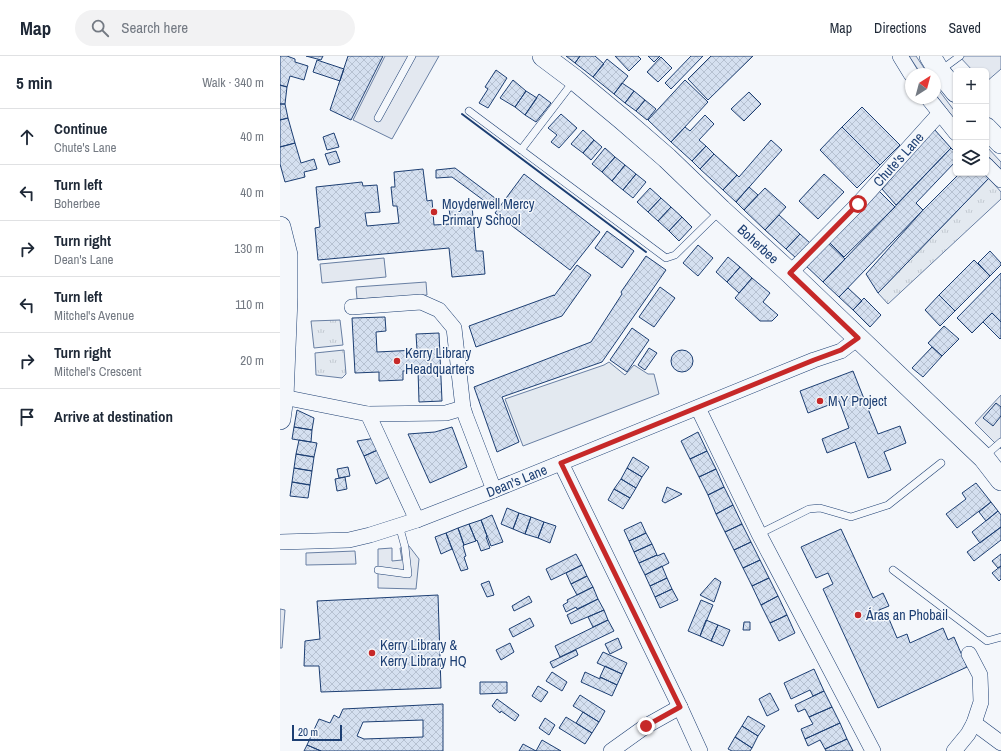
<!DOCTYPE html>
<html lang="en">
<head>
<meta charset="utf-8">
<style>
  body { margin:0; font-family:"Archivo Narrow",sans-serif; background:#f2f2f3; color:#1f2937 }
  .controls { position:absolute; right:12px; top:12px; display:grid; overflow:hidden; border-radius:6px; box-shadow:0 1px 3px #0004 }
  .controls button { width:36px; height:36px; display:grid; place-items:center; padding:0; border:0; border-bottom:1px solid #e0e1e3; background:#fff; color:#1f2937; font:20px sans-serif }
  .compass { position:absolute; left:625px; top:12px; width:36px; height:36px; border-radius:50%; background:#fff; box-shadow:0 1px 3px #0004; rotate:36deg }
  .scale { position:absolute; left:12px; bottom:10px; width:50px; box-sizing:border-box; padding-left:4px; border:2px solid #1d3f73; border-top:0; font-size:11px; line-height:14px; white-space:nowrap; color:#1d3f73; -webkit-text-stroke:3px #f4f7fb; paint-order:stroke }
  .stop { position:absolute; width:12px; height:12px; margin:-9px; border:3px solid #c62828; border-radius:50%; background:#fff }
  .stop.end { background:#c62828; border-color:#fff; box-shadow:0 1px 4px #0008 }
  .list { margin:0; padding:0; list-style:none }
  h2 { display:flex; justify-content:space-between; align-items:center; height:52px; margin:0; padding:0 16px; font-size:17px }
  h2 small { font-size:13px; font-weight:400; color:#747a83 }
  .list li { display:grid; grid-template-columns:26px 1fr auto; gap:12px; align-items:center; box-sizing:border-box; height:56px; padding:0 16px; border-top:1px solid #e0e1e3 }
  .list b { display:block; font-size:15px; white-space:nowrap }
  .list p { margin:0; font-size:13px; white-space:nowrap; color:#747a83 }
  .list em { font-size:13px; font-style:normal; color:#747a83 }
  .icon { flex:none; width:22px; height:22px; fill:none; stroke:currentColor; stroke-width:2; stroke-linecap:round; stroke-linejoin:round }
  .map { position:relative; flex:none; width:721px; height:695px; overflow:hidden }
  header { display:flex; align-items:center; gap:24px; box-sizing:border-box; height:56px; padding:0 20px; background:#fff; border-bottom:1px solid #e0e1e3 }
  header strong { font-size:19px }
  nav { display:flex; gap:22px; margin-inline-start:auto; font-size:14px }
  .search { width:280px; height:36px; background:#f2f2f3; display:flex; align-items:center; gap:10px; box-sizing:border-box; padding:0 14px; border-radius:22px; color:#747a83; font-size:15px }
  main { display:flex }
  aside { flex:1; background:#fff }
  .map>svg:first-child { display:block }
  .grass { fill:url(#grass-tufts); stroke:#687fa3 }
  .garden { fill:#e3e9f0; stroke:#687fa3 }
  .parking { fill:#e3e8f0; stroke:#687fa3 }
  .building { fill:url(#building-cross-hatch); stroke:#1d3f73; fill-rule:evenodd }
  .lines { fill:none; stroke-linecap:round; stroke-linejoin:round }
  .lane-casing { stroke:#1d3f73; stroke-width:8 }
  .street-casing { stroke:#1d3f73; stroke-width:16 }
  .secondary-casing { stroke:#1d3f73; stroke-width:22 }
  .lane { stroke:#f4f7fb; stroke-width:7 }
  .street { stroke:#f4f7fb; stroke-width:15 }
  .secondary { stroke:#f4f7fb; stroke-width:21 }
  .wall { stroke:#1d3f73; stroke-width:2 }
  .route { stroke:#c62828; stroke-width:5 }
  .poi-dot { fill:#c62828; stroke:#f4f7fb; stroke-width:1.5 }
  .labels { text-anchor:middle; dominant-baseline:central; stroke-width:3; stroke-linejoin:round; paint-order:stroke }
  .street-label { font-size:14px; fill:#1d3f73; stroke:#f4f7fb }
  .poi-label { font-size:14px; fill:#1d3f73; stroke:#f4f7fb; text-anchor:start }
</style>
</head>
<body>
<header>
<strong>Map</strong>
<div class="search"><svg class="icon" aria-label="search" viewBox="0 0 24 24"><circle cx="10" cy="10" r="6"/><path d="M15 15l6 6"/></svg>Search here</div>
<nav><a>Map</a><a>Directions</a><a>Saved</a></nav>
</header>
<main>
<aside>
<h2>5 min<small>Walk · 340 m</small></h2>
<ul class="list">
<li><svg class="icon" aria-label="ahead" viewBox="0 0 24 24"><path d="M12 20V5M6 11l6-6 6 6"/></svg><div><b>Continue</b><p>Chute's Lane</p></div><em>40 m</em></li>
<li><svg class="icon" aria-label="left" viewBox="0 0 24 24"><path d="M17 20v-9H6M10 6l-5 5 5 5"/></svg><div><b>Turn left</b><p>Boherbee</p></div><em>40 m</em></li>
<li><svg class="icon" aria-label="right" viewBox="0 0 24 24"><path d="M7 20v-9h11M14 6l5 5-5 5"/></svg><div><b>Turn right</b><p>Dean's Lane</p></div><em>130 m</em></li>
<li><svg class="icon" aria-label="left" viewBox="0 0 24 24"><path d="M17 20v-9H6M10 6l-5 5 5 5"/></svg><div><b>Turn left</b><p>Mitchel's Avenue</p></div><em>110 m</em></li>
<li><svg class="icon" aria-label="right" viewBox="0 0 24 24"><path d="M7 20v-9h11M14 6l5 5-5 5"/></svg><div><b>Turn right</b><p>Mitchel's Crescent</p></div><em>20 m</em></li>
<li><svg class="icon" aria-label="arrive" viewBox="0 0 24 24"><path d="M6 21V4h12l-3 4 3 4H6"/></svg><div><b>Arrive at destination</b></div></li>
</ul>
</aside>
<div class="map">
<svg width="721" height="695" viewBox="0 0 721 695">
  <defs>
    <pattern id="grass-tufts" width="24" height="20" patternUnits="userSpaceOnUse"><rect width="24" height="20" fill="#e3e9f0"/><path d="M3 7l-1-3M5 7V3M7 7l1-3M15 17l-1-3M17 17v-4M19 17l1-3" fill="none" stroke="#c2c9d1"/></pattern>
    <pattern id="building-cross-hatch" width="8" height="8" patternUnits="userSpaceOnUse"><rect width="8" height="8" fill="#d5e0f0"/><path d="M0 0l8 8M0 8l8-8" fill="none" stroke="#b6c1d1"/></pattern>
  </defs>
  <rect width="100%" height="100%" fill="#f4f7fb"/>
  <!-- grass -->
  <path class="grass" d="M709,122l12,14v7l-113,105 -10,-11z
    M60,264l3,25 -29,3 -3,-27z
    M64,294l2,24 -4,4 -26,-3 -1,-22z"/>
  <!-- garden -->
  <path class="garden" d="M329,306l16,13 9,-10 14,9h6l5,20 -136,52 -18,-47 99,-34z"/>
  <!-- parking -->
  <path class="parking" d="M105,0h54l-47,83 -39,-19z
    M629,0h7l12,18h-7z
    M679,0h42v13l-15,13v-11h-13z
    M655,29l21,28v8l-21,-27z
    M706,90l15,16v7l-15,-15z
    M104,202l2,19 -64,6 -2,-19z
    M146,226l1,13 -70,4 -1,-12z
    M721,339v54l-26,-26z
    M129,490l10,13 -3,30 -38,-1v-39l14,-1v13l10,-1 -2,-12z
    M75,495l1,13 -50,1v-12z
    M0,553l5,1 -3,38h-2z"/>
  <!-- building -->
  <path class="building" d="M0,0h7l8,3v3l13,4 -4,14 -14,-4 -3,11 -7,-2z
    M26,0h17l-2,4z
    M68,0h35l-32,64 -21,-10z
    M286,0h14l-5,7z
    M300,0h15l9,8 -11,13 -18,-14z
    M335,0h23l3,3 -12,12z
    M368,0h12l-6,6z
    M411,0h12l-32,33 -6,-6z
    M431,0h42l-45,44 -20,-21z
    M381,1l11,11 -14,14 -11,-10z
    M327,3l21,17 -14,18 -21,-17z
    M37,4l27,9 -4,12 -27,-9z
    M216,14l11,8 -19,30 -9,-5 9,-14 -3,-2z
    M233,24l13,11 -11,16 -15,-9z
    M405,24l23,22 -37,40 -23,-22z
    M342,27l12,8 -9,12 -11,-9z
    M0,29l7,2 -2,17h-5z
    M246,35l11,7 -12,17 -10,-8z
    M354,35l11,9 -9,11 -11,-8z
    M469,36l12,12 -17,17 -13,-12z
    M259,38l12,9 -15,19 -11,-7z
    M365,44l11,9 -9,11 -11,-9z
    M0,48h5l3,14 -8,2z
    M582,51l38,38 -20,20 -38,-38z
    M281,58l16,14 -18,20 -8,-6 6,-7 -9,-7z
    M425,59l9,9 -15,16 7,6 -14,15 -21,-19 14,-15 5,4z
    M8,62l7,25 -15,4v-27z
    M562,71l38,38 -23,23 -37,-38z
    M654,73l17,19 -55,57 -14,-16z
    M303,74l11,10 -11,13 -12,-9z
    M54,77l5,14 -12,3 -4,-13z
    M314,84l8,7 -11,13 -8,-7z
    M491,84l11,10 -46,52 -13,-12 14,-15 2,2z
    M15,87l6,20 13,-4 3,10 -13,3 1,5 -20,5 -5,-18v-17z
    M426,90l8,8 -14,15 -8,-8z
    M325,92l10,9 -13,15 -10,-8z
    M671,92l5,5v8l-40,42 7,7 -84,87 -16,-15z
    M56,95l4,11 -11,3 -4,-11z
    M434,98l23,21 -14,15 -23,-21z
    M335,101l10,8 -13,16 -10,-9z
    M345,109l11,9 -13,16 -11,-9z
    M175,112l40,30 -5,7 -38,-28 -16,1v-8z
    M143,113l4,32 5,-1 2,25 17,-1 -2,-16 23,-2 4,45h7l2,23 -33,3 -3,-29 -131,12 -3,-32 5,-1 -4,-40 46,-5 1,4 14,-1 3,27 -15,1 2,13 32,-3 -2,-17h-4l-2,-19h4l-1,-15z
    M680,117h24l5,5 -111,115 -12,-19 57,-64z
    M244,118l76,58 -30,38 -75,-57z
    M356,118l10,8 -13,16 -10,-8z
    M544,118l20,18 -26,27 -19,-18z
    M469,131l9,8 -14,15 -8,-8z
    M370,132l11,10 -13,14 -11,-10z
    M485,132l21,19 -21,23 -21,-20z
    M599,135l16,16 -51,50 -16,-16z
    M381,142l10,9 -13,14 -10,-9z
    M391,151l11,10 -13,14 -11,-10z
    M499,159l21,19 -14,15 -21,-19z
    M402,161l10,10 -13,14 -10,-10z
    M327,175l27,20 -12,17 -27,-20z
    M520,178l10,9 -14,15 -10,-9z
    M546,185l19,18 -22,23 -19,-18z
    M418,189l15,13 -15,18 -15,-13z
    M710,195l11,12v2l-11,11 -12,-13z
    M366,200l20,14 -64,92 -100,35 17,45 -22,10 -23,-65 117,-45 31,-48 -1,-2z
    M448,201l12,10 -13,15 -11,-10z
    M694,204l16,16 -35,35 -16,-16z
    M297,209l14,10 -29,41 -86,31 -7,-21 85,-31v1z
    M460,211l12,11 -13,15 -12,-11z
    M721,217v49l-9,-9 -20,20 -15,-15z
    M472,222l18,15 -7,9 15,13 -6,6h-12l-25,-23z
    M380,231l15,11 -21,29 -15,-10z
    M568,232l14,13 -9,9 -14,-13z
    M659,239l16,16 -15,15 -15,-16z
    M584,242l17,17 -11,12 -17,-17z
    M712,257l9,9v16l-1,1 -17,-17z
    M105,261l1,14 -10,1 1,20 40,-2 -1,-16 23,-1 3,68 -23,1 -1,-32 -15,1v9l-24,1v-9l-24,1 -3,-55z
    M664,270l15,13 -17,17 -14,-13z
    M352,272l17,12 -22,32 -17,-12z
    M652,291l10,9 -19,21 -11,-9z
    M369,292l8,5 -12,17 -7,-5z
    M391 305a11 11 0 1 1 22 0a11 11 0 1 1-22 0Z
    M573,315l25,63 22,-8 6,17 -22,9 7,18 -23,8 -13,-36 -28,11 -5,-14 27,-11 -10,-27 -31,12 -8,-22z
    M716,347l5,4v9l-8,10 -10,-8z
    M17,354l17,8 -2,12 -18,-3z
    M14,371l18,3 -1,12 -19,-3z
    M172,371l15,40 -37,16 -22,-49 27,-2z
    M418,376l9,19 -17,8 -9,-18z
    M96,382l4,11 -16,7 -7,-15z
    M19,384l18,3 -3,14 -18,-3z
    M100,393l12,27 -16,8 -12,-28z
    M427,395l9,18 -17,8 -9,-18z
    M16,398l18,3 -2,14 -18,-3z
    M353,401l16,10 -7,10 -15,-9z
    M68,411l2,9 -11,2 -2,-9z
    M14,412l18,3 -2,14 -18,-3z
    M347,412l15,9 -6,11 -15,-9z
    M436,413l8,18 -16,8 -9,-18z
    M65,421l2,12 -10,2 -2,-12z
    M341,423l15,9 -6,10 -16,-9z
    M12,426l18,3 -2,13 -18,-2z
    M696,427l15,19 -34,26 -11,-14 20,-15 -4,-6z
    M387,431l15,7 -17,9 -3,-2z
    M444,431l9,18 -17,9 -8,-19z
    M334,433l16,9 -7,11 -15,-9z
    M711,446l7,9 -12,10 -7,-9z
    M453,449l9,19 -17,8 -9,-18z
    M227,452l12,5 -6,16 -12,-5z
    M718,455l3,4v12l-21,16 -8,-11z
    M239,457l12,4 -6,17 -12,-5z
    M212,459l11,27 -12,4 -10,-26z
    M251,461l13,5 -6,16 -13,-4z
    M201,464l6,16 -1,1 4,11 -9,3 -4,-11 -1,1 -7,-17z
    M264,466l12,4 -6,17 -12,-5z
    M361,466l5,11 -17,8 -5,-11z
    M189,468l7,17 -12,4 -6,-17z
    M462,468l9,18 -17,8 -9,-18z
    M721,471v13l-27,21 -7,-9z
    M178,472l6,17 -1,1 3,10 -2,1 4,12 -7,2 -15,-38z
    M561,473l32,69 10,-5 6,13 -10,4 5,11 5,-2 8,19 10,-4 3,9 33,-15 5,12 6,-3 13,30 -89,41 -55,-119 10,-5 -5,-11 -12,5 -15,-31z
    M166,477l6,16 -11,5 -6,-17z
    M366,477l6,11 -18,8 -5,-11z
    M471,486l9,18 -17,8 -9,-18z
    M372,488l5,11 -18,8 -5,-11z
    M384,497l5,10 -24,12 -6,-12 18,-8v1z
    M296,498l6,11 -31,15 -5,-11z
    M721,498v12l-3,2 -6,-7z
    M480,504l9,18 -17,8 -9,-18z
    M302,509l5,11 -16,8 -5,-11z
    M382,510l5,12 -17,8 -5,-11z
    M721,510v13l-2,2 -7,-8z
    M307,520l6,11 -16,8 -6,-11z
    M387,522l5,11 -17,8 -5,-11z
    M435,522l6,4 -7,20 -14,-7z
    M489,522l9,18 -17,9 -9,-19z
    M209,525l5,14 -7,2 -6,-13z
    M313,531l5,12 -21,10 -1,-2 -10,5 -3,-7 5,-3 -1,-2z
    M392,533l6,11 -18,8 -5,-11z
    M158,539l3,93 -120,4 -2,-26h-15l1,-25 15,-2 -3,-38z
    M249,540l3,6 -18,9 -2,-5z
    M498,540l9,19 -17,8 -9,-18z
    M318,543l6,11 -33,14 -4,-9z
    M421,544l12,5 -13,31 -12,-5z
    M324,554l4,10 -15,7 -5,-10z
    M507,559l8,18 -16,8 -9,-18z
    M250,562l4,8 -21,11 -4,-8z
    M328,564l6,11 -54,26 -5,-11z
    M426,564l12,5 -7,16 -11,-5z
    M464,566h6v8h-7z
    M438,569l12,5 -7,16 -12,-5z
    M338,582l4,10 -12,6 -5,-10z
    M230,587l4,9 -13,8 -5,-10z
    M296,594l2,5 -25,13 -3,-6z
    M323,596l24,11 -5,11 -25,-11z
    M325,610l17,8 -5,11 -17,-8z
    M534,613l10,22 -11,5 -3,-6 -19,9 -7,-16z
    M272,616l15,10 -5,9 -16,-10z
    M305,616l15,7v-2l17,8 -5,11 -31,-14z
    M200,626h27v11l-27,1z
    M258,630l10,6 -7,10 -9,-6z
    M544,635l8,16 -23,10 -4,-8 -7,3 -3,-7z
    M490,637l9,17 -12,6 -8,-17z
    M300,639l25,16 -6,11 -26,-16z
    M217,643l22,16 -4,6 -14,-10 -1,2 -8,-7z
    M163,648v47h-122l-14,-6 12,-26 11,4 4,-8 5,3 4,-9zM143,664v17l-59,2 -7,-3 6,-14z
    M552,651l8,16 -35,16 -4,-10 12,-5 -4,-7z
    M303,656l16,10 -7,11 -16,-10z
    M468,660l17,10 -7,10 -16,-10z
    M286,661l26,16 -7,11 -26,-16z
    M265,662l10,7 -6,10 -10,-7z
    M560,667l7,16 -22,10 -5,-9 -12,6 -3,-7z
    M462,670l16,10 -6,12 -17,-11z
    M455,681l17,11 -2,3h-18l-4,-2z
    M567,683l6,12h-27l-1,-2z
    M262,684l19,11h-42l4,-7 13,7z
    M27,689l14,6h-17z"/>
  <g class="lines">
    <!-- lane casing -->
    <g class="lane-casing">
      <path id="lane" d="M661,14l19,-14
        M189,55l197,147 9,-3 45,-44
        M98,62l34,-62
        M241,94l52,-68
        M705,400l16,-14
        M479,478l50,-25 11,-1 31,9 37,-12 53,-42
        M98,514l30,4 -3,-27 -6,-22
        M613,514l94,71 14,-4"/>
    </g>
    <!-- street casing -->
    <g class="street-casing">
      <g id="street">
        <path d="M620,0l11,18"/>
        <path d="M648,42l28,35"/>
        <path d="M706,109l15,15"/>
        <path id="s1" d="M510,217l68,-69 82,-91"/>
        <path d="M72,251l69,-5 18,8 15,18 9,80 3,9 28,73"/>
        <path d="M3,341l85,17 78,-1 17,-5"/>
        <path d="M418,352l61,126 114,217"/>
        <path d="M88,358l49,106"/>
        <path d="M281,407l119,244 20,44"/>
        <path id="s2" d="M0,486l69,-2 21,-5 47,-15 77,-30 320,-130 27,-9 17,-13"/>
        <path d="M694,667l27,20"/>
        <path d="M331,695l35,-25 34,-19"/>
        <path d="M674,695l14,-17 6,-11 7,-21 -1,-27 -11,-21"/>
      </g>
    </g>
    <!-- secondary casing -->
    <g class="secondary-casing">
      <g id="secondary">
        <path id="s3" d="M263,0l32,24 47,39 45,39 54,52 69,63 194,185 17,22"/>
        <path d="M650,0l9,15 17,21"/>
        <path d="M706,72l15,15"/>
        <path d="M0,171l7,28v43l-4,99 -3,22"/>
      </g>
    </g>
    <!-- lane -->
    <use href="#lane" class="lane"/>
    <!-- street -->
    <use href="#street" class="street"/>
    <!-- secondary -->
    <use href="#secondary" class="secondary"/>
    <!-- wall -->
    <path class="wall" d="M182,58l184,138"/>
  </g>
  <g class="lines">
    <!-- route -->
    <path class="route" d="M366,670l34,-19 -119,-244 253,-103 27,-10 17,-12 -68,-65 68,-69"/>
  </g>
  <!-- markers -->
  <g class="poi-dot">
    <circle cx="154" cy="156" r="4"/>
    <circle cx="117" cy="305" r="4"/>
    <circle cx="540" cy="345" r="4"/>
    <circle cx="578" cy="559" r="4"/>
    <circle cx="92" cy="597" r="4"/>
  </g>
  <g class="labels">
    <!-- street labels -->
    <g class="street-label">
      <text stroke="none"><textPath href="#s1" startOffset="157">Chute's Lane</textPath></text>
      <text stroke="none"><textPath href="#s3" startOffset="286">Boherbee</textPath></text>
      <text stroke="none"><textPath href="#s2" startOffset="247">Dean's Lane</textPath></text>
    </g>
    <!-- poi labels -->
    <g class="poi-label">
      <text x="162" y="148">Moyderwell Mercy<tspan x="162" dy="16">Primary School</tspan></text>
      <text x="125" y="297">Kerry Library<tspan x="125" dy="16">Headquarters</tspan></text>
      <text x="548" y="345">M Y Project</text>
      <text x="586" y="559">Áras an Phobail</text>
      <text x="100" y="589">Kerry Library &amp;<tspan x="100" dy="16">Kerry Library HQ</tspan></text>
    </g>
  </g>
</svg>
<div class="controls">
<button>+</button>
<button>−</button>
<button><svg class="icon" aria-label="layers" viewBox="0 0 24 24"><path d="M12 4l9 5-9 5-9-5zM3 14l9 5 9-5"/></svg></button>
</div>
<svg class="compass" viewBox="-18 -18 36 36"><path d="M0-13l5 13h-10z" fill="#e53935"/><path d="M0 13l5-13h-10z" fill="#747a83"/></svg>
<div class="scale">20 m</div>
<div class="stop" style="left:578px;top:148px"></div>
<div class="stop end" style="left:366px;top:670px"></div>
</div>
</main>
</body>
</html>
